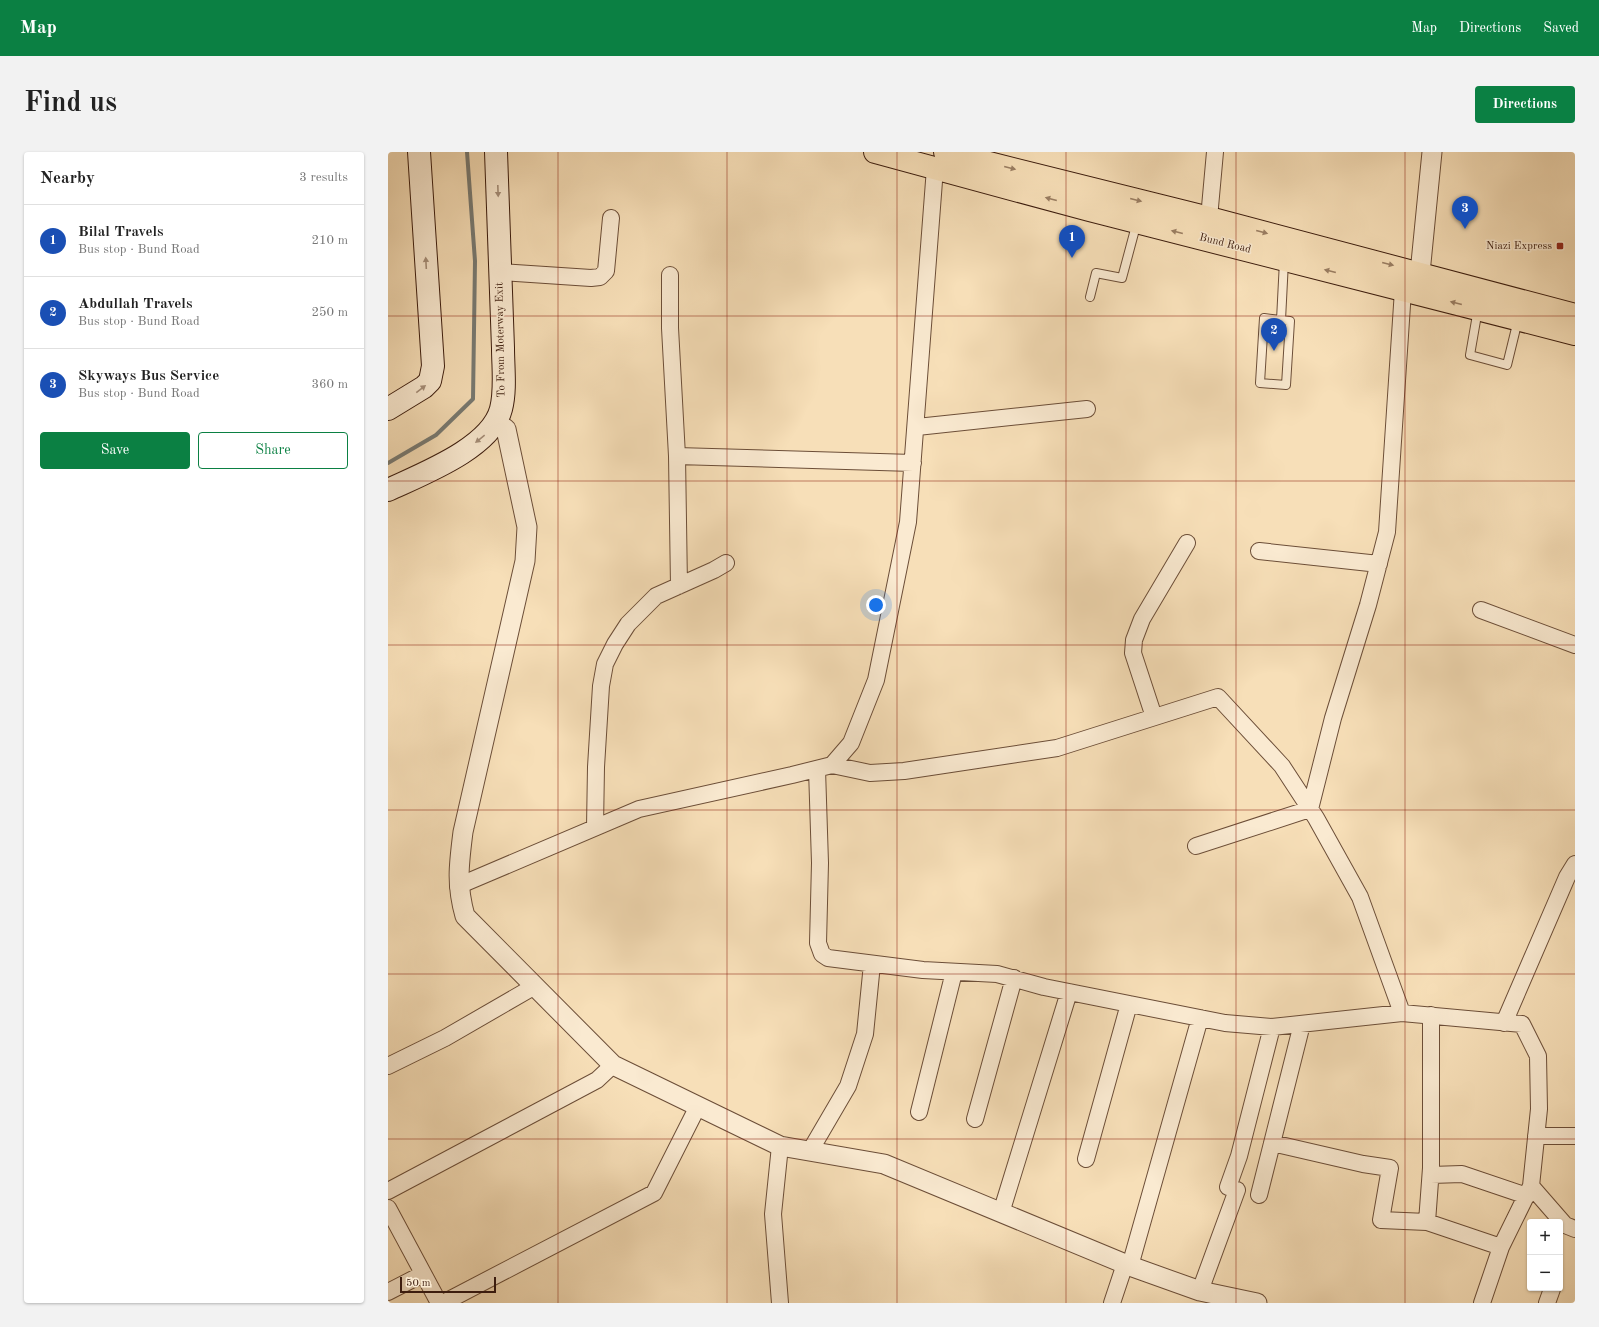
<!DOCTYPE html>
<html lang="en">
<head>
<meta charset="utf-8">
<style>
  body { margin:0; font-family:"Old Standard TT",serif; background:#f2f2f2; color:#222 }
  .controls { position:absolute; right:12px; bottom:12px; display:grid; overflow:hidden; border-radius:4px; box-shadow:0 1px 3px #0004 }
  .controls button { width:36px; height:36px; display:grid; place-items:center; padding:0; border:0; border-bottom:1px solid #e0e0e0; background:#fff; color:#222; font:20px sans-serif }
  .scale { position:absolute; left:12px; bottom:10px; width:96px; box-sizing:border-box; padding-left:4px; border:2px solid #3d1d0e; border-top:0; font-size:11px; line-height:14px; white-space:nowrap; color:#3d1d0e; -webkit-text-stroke:3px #faead1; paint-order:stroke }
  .you { position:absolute; left:488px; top:453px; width:14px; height:14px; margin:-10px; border:3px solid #fff; border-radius:50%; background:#1a73e8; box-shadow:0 0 0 6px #1a73e833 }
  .badge { display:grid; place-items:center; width:26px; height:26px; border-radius:50%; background:#0b8043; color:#fff; font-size:13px; font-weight:700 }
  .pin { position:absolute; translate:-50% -33px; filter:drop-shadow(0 1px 2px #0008) }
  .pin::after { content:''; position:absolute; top:21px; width:14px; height:12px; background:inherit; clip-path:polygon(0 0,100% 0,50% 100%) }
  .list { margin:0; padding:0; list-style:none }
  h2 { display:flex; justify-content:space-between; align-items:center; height:52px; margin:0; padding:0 16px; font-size:17px }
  h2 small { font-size:13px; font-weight:400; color:#767676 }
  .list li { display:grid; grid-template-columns:26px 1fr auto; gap:12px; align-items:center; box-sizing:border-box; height:72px; padding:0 16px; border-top:1px solid #e0e0e0 }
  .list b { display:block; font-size:15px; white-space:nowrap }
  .list p { margin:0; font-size:13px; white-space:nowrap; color:#767676 }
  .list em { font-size:13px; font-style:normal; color:#767676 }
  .actions { display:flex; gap:8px; padding:12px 16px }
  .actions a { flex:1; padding:9px 0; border:1px solid #0b8043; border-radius:4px; text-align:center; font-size:14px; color:#0b8043 }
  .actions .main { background:#0b8043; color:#fff }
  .map { position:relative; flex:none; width:1187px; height:1151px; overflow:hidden; border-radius:4px }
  header { display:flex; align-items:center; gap:24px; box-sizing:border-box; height:56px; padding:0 20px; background:#0b8043; color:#fff }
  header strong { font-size:19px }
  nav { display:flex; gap:22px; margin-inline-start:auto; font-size:14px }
  .intro { display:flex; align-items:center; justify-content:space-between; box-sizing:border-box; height:96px; padding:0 24px }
  h1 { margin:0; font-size:28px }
  .button { padding:10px 18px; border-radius:4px; background:#0b8043; color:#fff; font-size:14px; font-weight:700 }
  main { display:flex; gap:24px; padding:0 24px }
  aside { flex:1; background:#fff; border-radius:4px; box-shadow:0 1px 3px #0004 }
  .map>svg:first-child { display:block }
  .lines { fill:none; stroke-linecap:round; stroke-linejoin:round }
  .stream { stroke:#787b74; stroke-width:4 }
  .service-casing { stroke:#6c4e38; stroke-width:10 }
  .minor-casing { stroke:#6c4e38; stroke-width:18 }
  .tertiary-casing { stroke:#6c4e38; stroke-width:21 }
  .secondary-casing { stroke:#3d1d0e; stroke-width:24 }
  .primary-casing { stroke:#3d1d0e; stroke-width:24 }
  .service { stroke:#faead1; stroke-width:8 }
  .minor { stroke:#faead1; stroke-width:16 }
  .tertiary { stroke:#faead1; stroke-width:19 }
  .secondary { stroke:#faead1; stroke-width:22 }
  .primary { stroke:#f7dfb8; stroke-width:22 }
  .oneway { fill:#9a7e63 }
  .oneway2 { fill:#a58e79 }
  .grid { fill:none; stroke:#8f2418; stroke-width:1; stroke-opacity:0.55 }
  .poi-dot { fill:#8f2418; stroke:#faead1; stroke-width:1.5 }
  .labels { text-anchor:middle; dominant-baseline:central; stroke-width:3; stroke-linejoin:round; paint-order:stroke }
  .street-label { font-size:11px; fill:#3d1d0e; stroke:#faead1 }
  .poi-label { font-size:11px; fill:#3d1d0e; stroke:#faead1; text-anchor:end }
</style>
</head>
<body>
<header>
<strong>Map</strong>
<nav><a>Map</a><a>Directions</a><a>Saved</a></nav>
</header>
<div class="intro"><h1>Find us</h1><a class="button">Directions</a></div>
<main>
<aside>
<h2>Nearby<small>3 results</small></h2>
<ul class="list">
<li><span class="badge" style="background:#1a4fb4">1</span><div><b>Bilal Travels</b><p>Bus stop · Bund Road</p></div><em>210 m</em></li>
<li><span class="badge" style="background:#1a4fb4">2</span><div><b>Abdullah Travels</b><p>Bus stop · Bund Road</p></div><em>250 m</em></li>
<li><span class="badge" style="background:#1a4fb4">3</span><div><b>Skyways Bus Service</b><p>Bus stop · Bund Road</p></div><em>360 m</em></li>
</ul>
<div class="actions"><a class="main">Save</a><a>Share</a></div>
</aside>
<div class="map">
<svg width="1187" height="1151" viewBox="0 0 1187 1151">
  <rect width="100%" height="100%" fill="#f7dfb8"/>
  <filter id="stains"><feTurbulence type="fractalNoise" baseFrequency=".005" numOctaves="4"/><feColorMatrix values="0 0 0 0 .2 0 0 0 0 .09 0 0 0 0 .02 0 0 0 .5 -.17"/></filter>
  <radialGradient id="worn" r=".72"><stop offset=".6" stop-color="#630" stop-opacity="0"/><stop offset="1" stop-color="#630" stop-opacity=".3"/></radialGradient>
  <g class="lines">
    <!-- stream -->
    <path class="stream" d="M0,311l48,-28 37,-36 2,-138 -8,-109"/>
    <!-- service casing -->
    <g class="service-casing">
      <path id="service" d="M702,145l6,-24 26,5 15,-56
        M1090,157l-8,46 37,10 11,-45
        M893,168l-17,-2 -4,65 26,2 4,-64 -9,-1 3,-59"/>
    </g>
    <!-- minor casing -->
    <g class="minor-casing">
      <path id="minor" d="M821,66l6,-66
        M112,120l91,6 9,-1 6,-6 5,-53
        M282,123v53l7,128
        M529,275l170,-18
        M871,399l120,13
        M291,434l-2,-130 236,7
        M1093,458l94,35
        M766,565l-21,-64 1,-13 8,-21 45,-76
        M444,613l38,8 34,-2 153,-23 161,-51 64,69 34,52 44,79 42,116
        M429,617l3,94 -2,80 4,11 6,4 95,12 74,4 47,13 181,36 47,4 130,-14 120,11 16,32 1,53 -8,77 34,39 10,4
        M207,675l1,-60 5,-81 4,-22 10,-20 13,-20 28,-28 58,-26 12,-7
        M808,694l114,-37 23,-91 35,-113 19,-73 16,-242
        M70,734l181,-77 153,-34 40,-10 19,-22 25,-63 32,-158 27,-354
        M1116,871l63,-146 8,-13
        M0,914l57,-28 90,-52
        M531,960l35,-140
        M587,967l39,-141
        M1148,984h39
        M884,991l91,21 27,4 -9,52 46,2 74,25
        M392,994l-7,68 7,89
        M422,999l38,-65 17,-52 7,-70
        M698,1007l43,-155
        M1043,1023l31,-1 65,22
        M0,1039l209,-111 16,-15
        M871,1043l43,-171
        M0,1056l51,95
        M613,1061l68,-221
        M1039,1070l4,-54v-153
        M742,1114l70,-248
        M812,1139l37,-101 -9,-3 11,-31 33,-129
        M0,1140l35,-18
        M55,1151l211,-110 44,-87
        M724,1151l13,-39
        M1094,1151l19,-56 30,-61
        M1159,1151l5,-14"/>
    </g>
    <!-- tertiary casing -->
    <g class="tertiary-casing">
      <path id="tertiary" d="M1032,121l12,-121
        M108,270l10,7 21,98 -2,34 -62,271c-4,32 -7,52 2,84l148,149 167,81 104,18 246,102 70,25 57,12"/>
    </g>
    <!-- secondary casing -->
    <g class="secondary-casing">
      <path id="secondary" d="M0,257l36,-22 6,-6 3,-15 -14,-214
        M0,338c34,-16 103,-42 113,-81 5,-19 2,-42 2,-61l-7,-196"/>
    </g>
    <!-- primary casing -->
    <g class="primary-casing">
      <path id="primary" d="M487,0l214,58 486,124
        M557,0l264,66 366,97"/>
    </g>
    <!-- service -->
    <use href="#service" class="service"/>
    <!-- minor -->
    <use href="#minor" class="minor"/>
    <!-- tertiary -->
    <use href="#tertiary" class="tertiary"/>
    <!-- secondary -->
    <use href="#secondary" class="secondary"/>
    <!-- primary -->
    <use href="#primary" class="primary"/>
  </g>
  <!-- one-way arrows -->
  <defs><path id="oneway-solid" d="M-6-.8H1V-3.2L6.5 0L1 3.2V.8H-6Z"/></defs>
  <g class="oneway">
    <use href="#oneway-solid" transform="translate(622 16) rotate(14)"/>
    <use href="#oneway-solid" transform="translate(663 47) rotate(-165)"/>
    <use href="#oneway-solid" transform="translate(748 48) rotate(14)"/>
    <use href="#oneway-solid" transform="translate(789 80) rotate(-166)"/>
    <use href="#oneway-solid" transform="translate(874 80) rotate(15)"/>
    <use href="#oneway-solid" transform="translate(1000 112) rotate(14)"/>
    <use href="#oneway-solid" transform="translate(942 119) rotate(-166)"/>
    <use href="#oneway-solid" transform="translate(1068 151) rotate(-166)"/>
  </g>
  <g class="oneway2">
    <use href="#oneway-solid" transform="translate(110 39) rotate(88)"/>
    <use href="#oneway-solid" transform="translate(38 111) rotate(-93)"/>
    <use href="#oneway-solid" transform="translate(33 237) rotate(-38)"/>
    <use href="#oneway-solid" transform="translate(92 287) rotate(141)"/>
  </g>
  <!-- grid -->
  <path class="grid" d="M170,0v1151M339,0v1151M509,0v1151M678,0v1151M848,0v1151M1017,0v1151M0,164h1187M0,329h1187M0,493h1187M0,658h1187M0,822h1187M0,987h1187"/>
  <!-- markers -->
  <rect class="poi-dot" x="1168" y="90" width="8" height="8" rx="2"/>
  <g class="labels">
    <!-- street labels -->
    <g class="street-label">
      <text transform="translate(837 92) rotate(14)">Bund Road</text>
      <text transform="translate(113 188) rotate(-91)">To From Moterway Exit</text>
    </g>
    <!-- poi labels -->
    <g class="poi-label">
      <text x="1164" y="94">Niazi Express</text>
    </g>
  </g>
  <rect width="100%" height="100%" filter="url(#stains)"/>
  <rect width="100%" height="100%" fill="url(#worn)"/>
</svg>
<div class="controls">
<button>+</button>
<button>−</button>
</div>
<div class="scale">50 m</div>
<div class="you"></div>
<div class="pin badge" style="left:684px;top:106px;background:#1a4fb4">1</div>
<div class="pin badge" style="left:886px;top:199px;background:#1a4fb4">2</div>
<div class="pin badge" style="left:1077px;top:77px;background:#1a4fb4">3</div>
</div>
</main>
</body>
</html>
